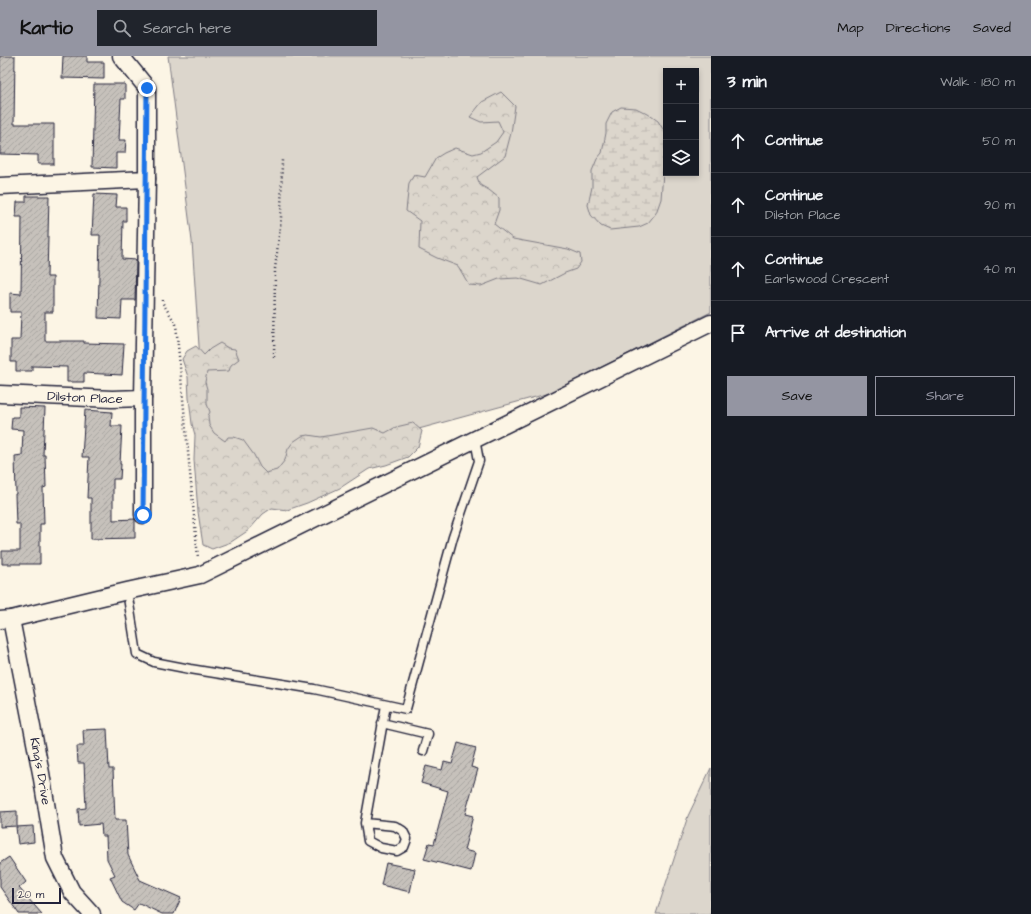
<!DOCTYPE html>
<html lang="en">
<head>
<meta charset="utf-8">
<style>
  body { margin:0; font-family:"Architects Daughter",sans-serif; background:#20242c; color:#f1f3f6 }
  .controls { position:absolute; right:12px; top:12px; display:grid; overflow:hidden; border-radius:0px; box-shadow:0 2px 6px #0003 }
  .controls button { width:36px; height:36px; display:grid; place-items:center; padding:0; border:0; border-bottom:1px solid #363941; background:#171b24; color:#f1f3f6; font:20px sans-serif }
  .scale { position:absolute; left:12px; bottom:10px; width:49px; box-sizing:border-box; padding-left:4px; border:2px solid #22223b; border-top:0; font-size:11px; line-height:14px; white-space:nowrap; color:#22223b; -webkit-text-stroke:3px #fcf5e5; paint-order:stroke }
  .stop { position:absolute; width:12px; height:12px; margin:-9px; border:3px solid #1a73e8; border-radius:50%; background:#fff }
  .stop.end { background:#1a73e8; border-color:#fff; box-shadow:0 1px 4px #0008 }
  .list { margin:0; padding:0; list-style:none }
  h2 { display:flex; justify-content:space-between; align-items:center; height:52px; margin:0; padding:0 16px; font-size:17px }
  h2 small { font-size:13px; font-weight:400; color:#9ea1a6 }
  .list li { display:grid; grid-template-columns:26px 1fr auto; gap:12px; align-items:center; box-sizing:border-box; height:64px; padding:0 16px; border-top:1px solid #363941 }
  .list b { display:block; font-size:15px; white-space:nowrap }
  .list p { margin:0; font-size:13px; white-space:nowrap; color:#9ea1a6 }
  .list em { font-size:13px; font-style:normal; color:#9ea1a6 }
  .actions { display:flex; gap:8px; padding:12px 16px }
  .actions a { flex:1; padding:9px 0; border:1px solid #9495a2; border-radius:0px; text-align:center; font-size:14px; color:#9495a2 }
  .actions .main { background:#9495a2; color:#111 }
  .icon { flex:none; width:22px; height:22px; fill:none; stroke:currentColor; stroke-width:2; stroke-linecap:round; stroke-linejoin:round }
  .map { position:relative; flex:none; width:711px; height:858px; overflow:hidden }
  header { display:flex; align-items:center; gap:24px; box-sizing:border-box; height:56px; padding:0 20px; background:#9495a2; color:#111 }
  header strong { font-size:19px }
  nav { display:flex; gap:22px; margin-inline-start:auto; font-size:14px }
  .search { width:280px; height:36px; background:#20242c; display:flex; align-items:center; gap:10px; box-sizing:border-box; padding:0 14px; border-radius:0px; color:#9ea1a6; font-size:15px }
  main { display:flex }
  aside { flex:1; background:#171b24 }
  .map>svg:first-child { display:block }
  .grass { fill:#dcd6cc; stroke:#7f7c84; fill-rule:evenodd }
  .forest { fill:url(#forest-crowns); stroke:#7f7c84 }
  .wetland { fill:url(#wetland-marsh); stroke:#7f7c84 }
  .building { fill:url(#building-hatch); stroke:#22223b }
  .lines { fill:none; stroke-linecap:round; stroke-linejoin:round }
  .service-casing { stroke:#22223b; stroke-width:11 }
  .minor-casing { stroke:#22223b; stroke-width:19 }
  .path { stroke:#22223b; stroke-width:2.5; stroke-dasharray:1 3; stroke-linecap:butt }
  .service { stroke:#fcf5e5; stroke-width:8 }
  .minor { stroke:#fcf5e5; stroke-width:16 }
  .route { stroke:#1a73e8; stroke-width:5 }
  .labels { text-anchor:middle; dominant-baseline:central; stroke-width:3; stroke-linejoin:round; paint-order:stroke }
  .street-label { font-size:13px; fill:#22223b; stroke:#fcf5e5 }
</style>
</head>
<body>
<header>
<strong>Kartio</strong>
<div class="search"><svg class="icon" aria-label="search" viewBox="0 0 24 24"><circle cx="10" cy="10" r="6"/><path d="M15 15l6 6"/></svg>Search here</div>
<nav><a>Map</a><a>Directions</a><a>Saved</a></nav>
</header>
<main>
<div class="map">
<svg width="711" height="858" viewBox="0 0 711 858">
  <defs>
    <pattern id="forest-crowns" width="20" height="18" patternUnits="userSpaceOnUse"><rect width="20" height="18" fill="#dcd6cc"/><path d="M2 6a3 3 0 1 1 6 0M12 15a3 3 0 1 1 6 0" fill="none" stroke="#bcb7b0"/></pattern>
    <pattern id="wetland-marsh" width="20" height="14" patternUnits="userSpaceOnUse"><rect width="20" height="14" fill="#dcd6cc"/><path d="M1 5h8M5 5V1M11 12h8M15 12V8" fill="none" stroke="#bcb7b0"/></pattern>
    <pattern id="building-hatch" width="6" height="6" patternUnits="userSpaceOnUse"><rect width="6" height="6" fill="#c6c1bb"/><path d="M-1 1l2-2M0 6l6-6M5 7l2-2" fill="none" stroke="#aaa6a2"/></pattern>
  </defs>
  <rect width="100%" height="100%" fill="#fcf5e5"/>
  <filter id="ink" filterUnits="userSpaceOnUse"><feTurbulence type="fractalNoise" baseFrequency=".025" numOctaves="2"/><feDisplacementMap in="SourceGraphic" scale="8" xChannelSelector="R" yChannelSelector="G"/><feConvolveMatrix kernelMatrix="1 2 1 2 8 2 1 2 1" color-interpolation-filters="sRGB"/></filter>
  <g filter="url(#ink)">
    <!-- grass -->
    <path class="grass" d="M168,0h543v256l-161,81 -164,45 -176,72 -18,-269zM666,15h30v102h-30z
      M711,712v146h-55l32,-98z"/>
    <!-- forest -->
    <path class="forest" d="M501,36l14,14 -4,27 -6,23 -28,21 3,8 9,5 10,8v12l-5,14 19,15 55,10 12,5 1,8 -5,7 -11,4 -23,12 -24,-7 -19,1 -18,7 -12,-1 -11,-19 -21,-8 -18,-9 1,-28 -14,-10 3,-28 5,-8 11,2 11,-19 8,-5 11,-5 18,6 8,-2 15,-10 7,-10 -5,-11 -17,1 -11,-5 12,-15z
      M220,287l8,5 7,1 4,10 -8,6 -2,6 -22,1 -2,10 2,7v15l3,8 -2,4 1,9 5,8 11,8 3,-4h6l9,3 11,15 6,12 6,6 11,-3 8,-10 3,-11 5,-7 9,-6 6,-1 13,2 52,-9 12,5 11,-6 17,-4 9,8 -4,16 -10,10 -22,8 -17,4 -29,19 -33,15 -20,7 -15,-2 -9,6 -14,16 -18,12 -19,7 -9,-4 -5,-33 -4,-52 1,-25 -3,-11 -3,-26 -1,-21 -6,-18 5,-8 9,-5 8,9 6,-6z"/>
    <!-- wetland -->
    <path class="wetland" d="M621,51l15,1 12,6 10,7 8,13 -5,65 -5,14 -8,10 -9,4 -29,3 -9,-4 -10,-11 -3,-10 4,-18v-16l5,-12 5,-6 4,-20v-9l6,-12z"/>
    <!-- building -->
    <path class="building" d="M0,0h15l-1,68h40v40h-16v-9l-38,-1z
      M63,0h24v6h17v17l-42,-1z
      M94,28h31v15h-4l-2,41h7l-1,13h-9v15l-24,-1z
      M94,138l23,1 -1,12h10v14h-3l-1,38 14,1 -1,40h-13l-1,19 -23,-1 2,-83h-8z
      M26,140h23l-2,81h6v35h-8v29h39v2l40,1 -2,31 -38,-2v9h-17v-15l-35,-1v5h-16v-9h-5v-22h9l1,-28h-11v-19l11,1 1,-77h-6l1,-15h9z
      M19,351l26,1 -2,47h2l1,32 -3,1 1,36h-4v40h-38v-13h18v-27h-4l-1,-30h1l-1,-38 7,-1 1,-25 -12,-1 1,-12h7z
      M85,354l27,2 -1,14h11l-2,38h1l-1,15h-7v41l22,-1v19l-44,1v-41h-4l2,-41h-7z
      M107,673l2,40h4l2,51h11l2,35 12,25 41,18 -7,16h-12l-23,-11 -5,7 -12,-8 -12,-25 5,-2 -8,-16 -1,-23h-4l-1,-12 -22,2 -1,-17 8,-1 -2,-45h-6l-1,-17h7l-1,-16z
      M458,687l18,5 -5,19 7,2 -13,45 8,2 -9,34 11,3 -4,18 -47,-12 5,-16 5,1 14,-53 -27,-8 5,-17 16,4 2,-8 8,2z
      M17,755v15l-17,1v-15z
      M33,770l1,16 -16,2 -2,-17z
      M9,801l17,25 -7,6 23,26h-23l-19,-27v-24z
      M386,807l29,6 -5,23 -29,-7z"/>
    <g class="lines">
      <!-- service casing -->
      <g class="service-casing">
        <path id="service" d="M127,535l10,63 17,8 36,7 124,20 92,20 47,-172 26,-76 -4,-22
          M382,667l46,11 -5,17
          M365,767l30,3 8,5 4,8 -3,8 -7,4 -16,-3 -13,-7 -3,-18 21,-118"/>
      </g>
      <!-- minor casing -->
      <g class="minor-casing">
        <g id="minor">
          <path d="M0,130l147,-7v-91l-26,-32"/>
          <path id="s1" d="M0,338l112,5 31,-1 4,-219"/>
          <path d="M143,459v-117"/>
          <path id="s2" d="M11,563l30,154 14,85 17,34 20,22"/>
          <path d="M0,564l11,-1 116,-28 73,-16 511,-252"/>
        </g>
      </g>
      <!-- path -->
      <path class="path" d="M162,244v2l14,22 22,234
        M274,301l1,-88 6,-50 1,-60"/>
      <!-- service -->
      <use href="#service" class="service"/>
      <!-- minor -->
      <use href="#minor" class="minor"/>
    </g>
  </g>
  <g class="lines" filter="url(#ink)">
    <!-- route -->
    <path class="route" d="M143,459c0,-142 4,-285 4,-427"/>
  </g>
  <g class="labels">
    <!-- street labels -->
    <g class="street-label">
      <text stroke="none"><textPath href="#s1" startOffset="85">Dilston Place</textPath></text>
      <text stroke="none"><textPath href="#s2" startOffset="155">King's Drive</textPath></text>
    </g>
  </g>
</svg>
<div class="controls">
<button>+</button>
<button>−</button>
<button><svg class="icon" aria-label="layers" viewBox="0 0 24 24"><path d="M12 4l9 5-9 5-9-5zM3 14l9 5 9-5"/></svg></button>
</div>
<div class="scale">20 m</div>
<div class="stop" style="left:143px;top:459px"></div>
<div class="stop end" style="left:147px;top:32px"></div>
</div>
<aside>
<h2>3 min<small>Walk · 180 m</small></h2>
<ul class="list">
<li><svg class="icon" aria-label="ahead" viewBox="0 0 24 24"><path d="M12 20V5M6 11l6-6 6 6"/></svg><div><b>Continue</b></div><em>50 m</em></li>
<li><svg class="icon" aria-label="ahead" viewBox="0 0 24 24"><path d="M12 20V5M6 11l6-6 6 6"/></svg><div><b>Continue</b><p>Dilston Place</p></div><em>90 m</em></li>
<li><svg class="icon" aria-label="ahead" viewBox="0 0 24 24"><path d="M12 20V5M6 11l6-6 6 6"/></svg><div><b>Continue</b><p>Earlswood Crescent</p></div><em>40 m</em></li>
<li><svg class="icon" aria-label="arrive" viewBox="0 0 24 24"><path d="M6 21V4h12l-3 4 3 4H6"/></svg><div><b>Arrive at destination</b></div></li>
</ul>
<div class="actions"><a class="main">Save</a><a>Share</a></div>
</aside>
</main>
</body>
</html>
